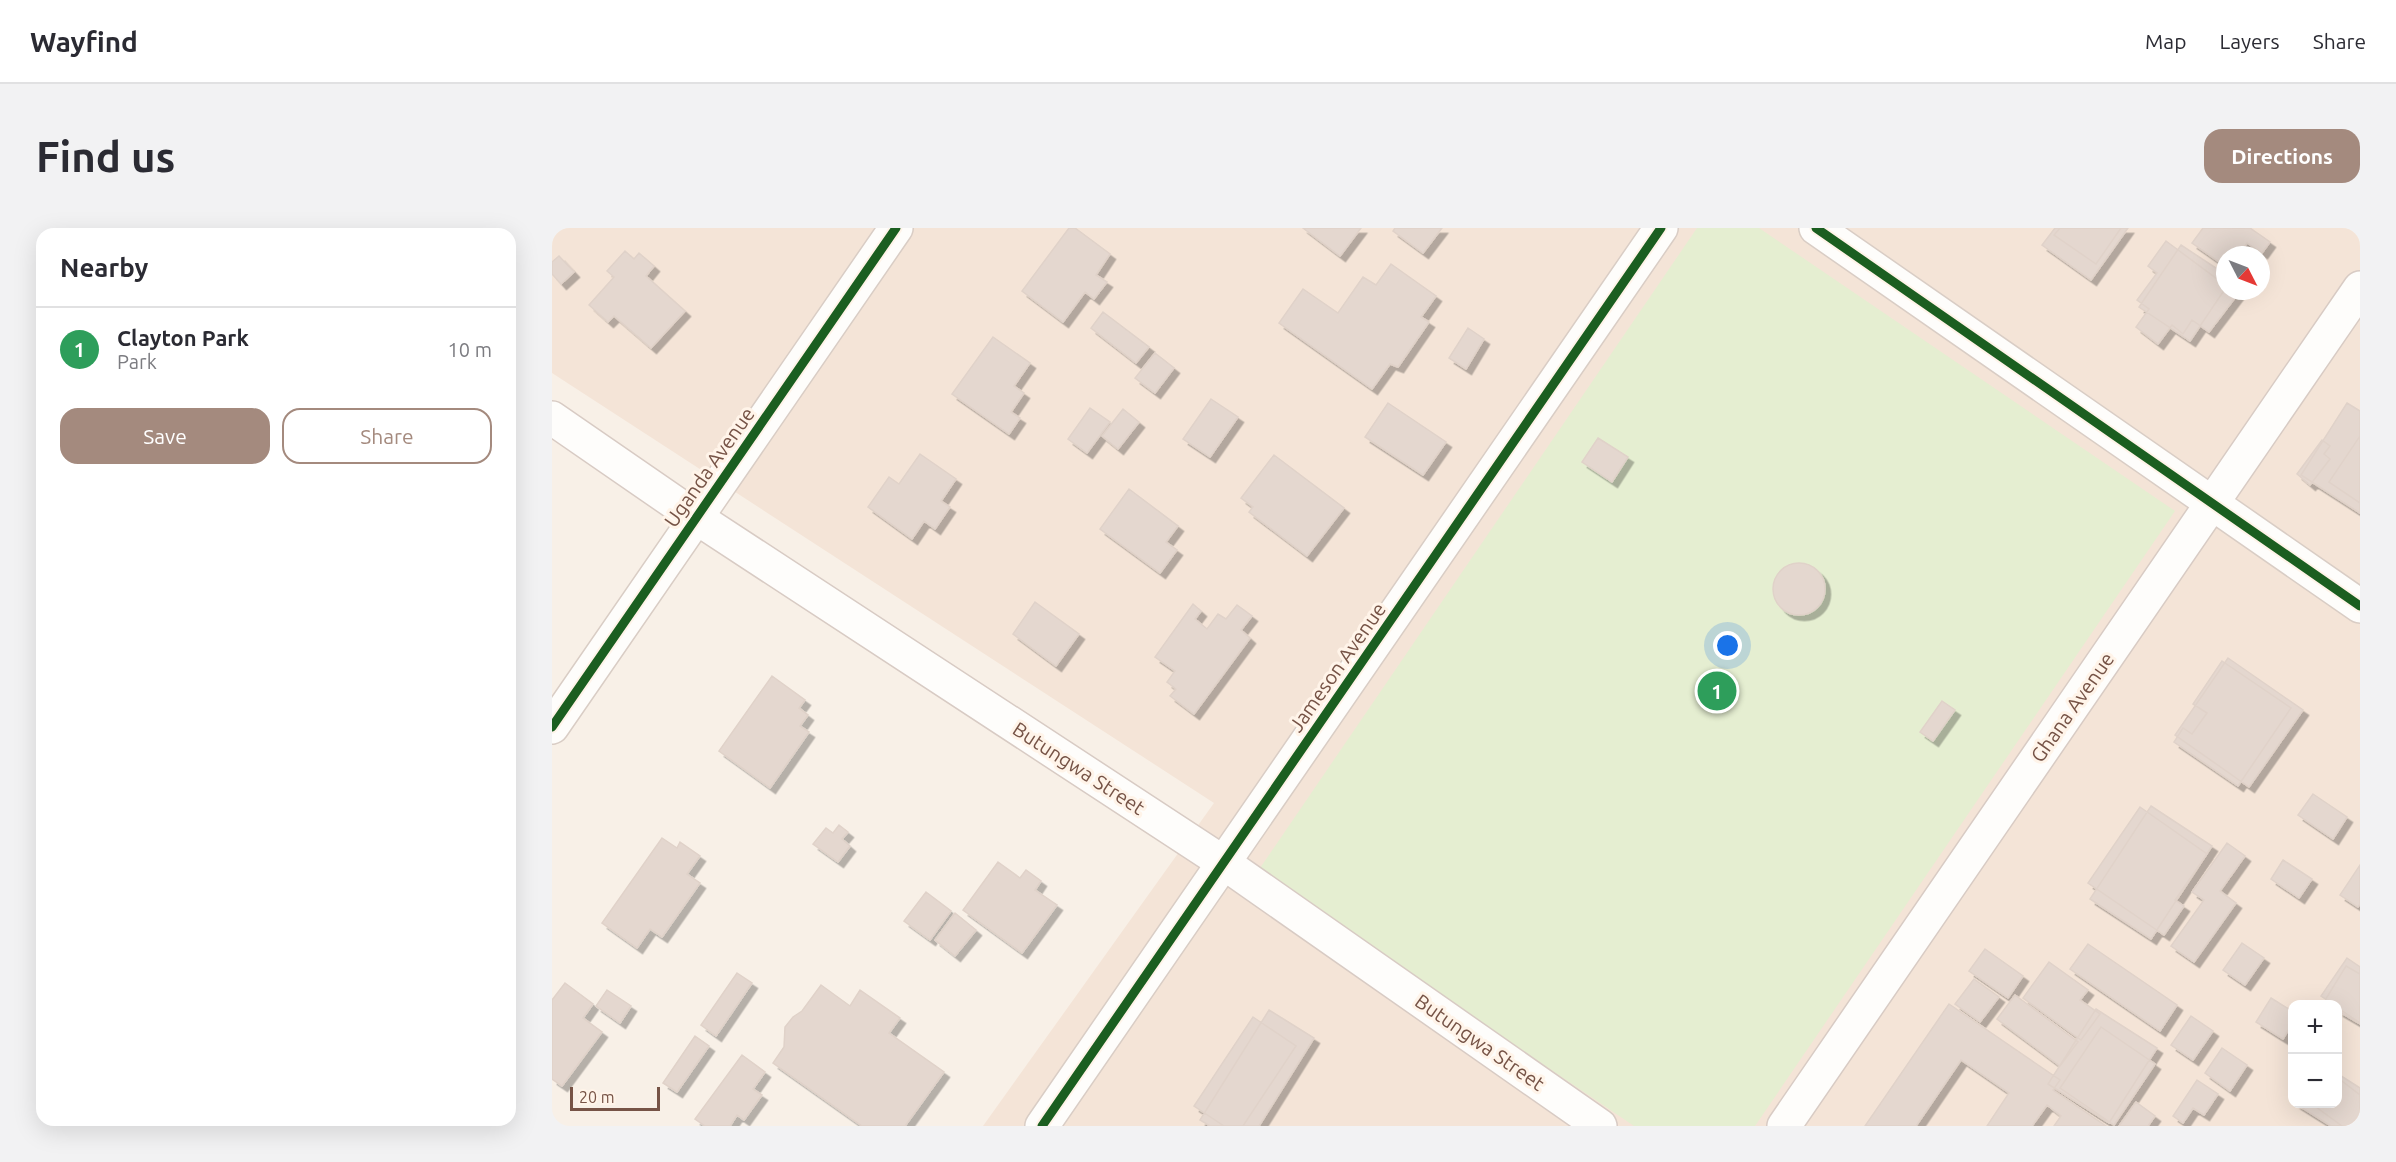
<!DOCTYPE html>
<html lang="en">
<head>
<meta charset="utf-8">
<style>
  body { margin:0; font-family:Ubuntu,sans-serif; background:#f2f2f3; color:#2b2b33 }
  .controls { position:absolute; right:18px; bottom:18px; display:grid; overflow:hidden; border-radius:12px; box-shadow:0 6px 24px #0002 }
  .controls button { width:54px; height:54px; display:grid; place-items:center; padding:0; border:0; border-bottom:2px solid #e1e1e2; background:#fff; color:#2b2b33; font:30px sans-serif }
  .compass { position:absolute; left:1664px; top:18px; width:54px; height:54px; border-radius:50%; background:#fff; box-shadow:0 6px 24px #0002; rotate:132deg }
  .scale { position:absolute; left:18px; bottom:15px; width:90px; box-sizing:border-box; padding-left:6px; border:3px solid #765346; border-top:0; font-size:16px; line-height:21px; white-space:nowrap; color:#765346; -webkit-text-stroke:4px #fff4e9; paint-order:stroke }
  .you { position:absolute; left:1176px; top:418px; width:21px; height:21px; margin:-15px; border:4px solid #fff; border-radius:50%; background:#1a73e8; box-shadow:0 0 0 9px #1a73e833 }
  .badge { display:grid; place-items:center; width:39px; height:39px; border-radius:50%; background:#a48a7e; color:#fff; font-size:20px; font-weight:700 }
  .pin { position:absolute; translate:-50% -50%; border:3px solid #fff; box-shadow:0 2px 6px #0006 }
  .list { margin:0; padding:0; list-style:none }
  h2 { display:flex; justify-content:space-between; align-items:center; height:78px; margin:0; padding:0 24px; font-size:26px }
  h2 small { font-size:20px; font-weight:400; color:#7c7c81 }
  .list li { display:grid; grid-template-columns:39px 1fr auto; gap:18px; align-items:center; box-sizing:border-box; height:84px; padding:0 24px; border-top:2px solid #e1e1e2 }
  .list b { display:block; font-size:22px; white-space:nowrap }
  .list p { margin:0; font-size:20px; white-space:nowrap; color:#7c7c81 }
  .list em { font-size:20px; font-style:normal; color:#7c7c81 }
  .actions { display:flex; gap:12px; padding:18px 24px }
  .actions a { flex:1; padding:14px 0; border:2px solid #a48a7e; border-radius:18px; text-align:center; font-size:21px; color:#a48a7e }
  .actions .main { background:#a48a7e; color:#fff }
  .map { position:relative; flex:none; width:1808px; height:898px; overflow:hidden; border-radius:18px }
  header { display:flex; align-items:center; gap:36px; box-sizing:border-box; height:84px; padding:0 30px; background:#fff; border-bottom:2px solid #e1e1e2 }
  header strong { font-size:28px }
  nav { display:flex; gap:33px; margin-inline-start:auto; font-size:21px }
  .intro { display:flex; align-items:center; justify-content:space-between; box-sizing:border-box; height:144px; padding:0 36px }
  h1 { margin:0; font-size:42px }
  .button { padding:15px 27px; border-radius:18px; background:#a48a7e; color:#fff; font-size:21px; font-weight:700 }
  main { display:flex; gap:36px; padding:0 36px }
  aside { flex:1; background:#fff; border-radius:18px; box-shadow:0 6px 24px #0002 }
  .map>svg:first-child { display:block }
  .residential { fill:#f4e4d7; fill-rule:evenodd }
  .green { fill:#e5eed1 }
  .building { fill:#e4d7cf; stroke:#e0d2c9; stroke-width:1.5; filter:url(#shadow) }
  .lines { fill:none; stroke-linecap:round; stroke-linejoin:round }
  .minor-casing { stroke:#d9cdc5; stroke-width:36 }
  .secondary-casing { stroke:#d8cbc4; stroke-width:36 }
  .minor { stroke:#fefdfb; stroke-width:33 }
  .secondary { stroke:#fefdfb; stroke-width:33 }
  .cycleway-casing { stroke:#fff4e9; stroke-width:13 }
  .cycleway { stroke:#1b5e20; stroke-width:9 }
  .labels { text-anchor:middle; dominant-baseline:central; stroke-width:6; stroke-linejoin:round; paint-order:stroke }
  .street-label { font-size:20px; fill:#765346; stroke:#fff4e9 }
</style>
</head>
<body>
<header>
<strong>Wayfind</strong>
<nav><a>Map</a><a>Layers</a><a>Share</a></nav>
</header>
<div class="intro"><h1>Find us</h1><a class="button">Directions</a></div>
<main>
<aside>
<h2>Nearby<small></small></h2>
<ul class="list">
<li><span class="badge" style="background:#2e9e5b">1</span><div><b>Clayton Park</b><p>Park</p></div><em>10 m</em></li>
</ul>
<div class="actions"><a class="main">Save</a><a>Share</a></div>
</aside>
<div class="map">
<svg width="1808" height="898" viewBox="0 0 1808 898">
  <defs>
    <filter id="shadow"><feDropShadow dx="5.5" dy="5.5" stdDeviation="0" flood-color="#0004"/></filter>
  </defs>
  <rect width="100%" height="100%" fill="#f8f0e7"/>
  <!-- residential -->
  <path class="residential" d="M0,0h1808v898h-1377l231,-323 -662,-430zM1673,27h36v36h-36zM1740,776h46v100h-46z"/>
  <!-- green -->
  <path class="green" d="M1145,0h62l416,283 -420,615h-121l-376,-255z"/>
  <!-- building -->
  <path class="building" d="M517,0h6l35,26 -14,21 11,7 -13,17 -9,-7 -22,30 -41,-31z
    M751,0h58l-21,28z
    M843,0h47l-19,25 -30,-22z
    M1503,0h73l-37,52 -49,-35z
    M1508,0h61l-25,36 -42,-29z
    M1651,0h47l20,14 -8,11 -15,-10 -8,12h-14v11l-33,-23z
    M1614,13l59,44v6h9l4,3 -29,38 -17,-12 -9,14 -11,-9 -14,19 -22,-17 13,-18 -12,-9 20,-27 -9,-7z
    M1629,17l44,29v15l-35,52 -51,-34z
    M73,23l9,8 5,-6 15,13 -8,10 39,35 -34,37 -37,-32 -6,6 -19,-17 25,-28 -7,-6z
    M7,28l15,16 -13,12 -9,-10v-12z
    M839,36l45,32 -15,21 8,5 -31,45 -8,-3 -18,25 -93,-66 24,-34 35,24 25,-36 13,8z
    M551,84l46,35 -13,16 -45,-35z
    M916,100l16,11 -18,30 -17,-11z
    M441,109l37,26 -16,23 10,7 -13,19 9,6 -11,16 -57,-40z
    M603,125l19,15 -19,25 -20,-15z
    M659,171l27,18 -28,40 -27,-18z
    M836,175l58,39 -23,33 -58,-38z
    M1795,175l13,8v102l-59,-38z
    M538,180l20,14 -23,31 -19,-14z
    M571,181l16,13 -21,27 -16,-13z
    M1808,208v67l-31,-21z
    M1046,210l30,19 -16,25 -30,-20z
    M1770,212l8,6 -6,8 6,5 -20,26 -13,-11z
    M368,226l36,25 -15,22 9,6 -15,22 -11,-8 -12,18 -44,-32 21,-30 10,7z
    M722,227l70,53 -37,48 -58,-44 4,-5 -12,-9z
    M577,261l49,37 -12,16 11,8 -17,23 -60,-44z
    M1221 361a26 26 0 1 1 52 0a26 26 0 1 1-52 0Z
    M483,374l44,32 -23,32 -43,-32z
    M641,376l8,7 -6,8 12,10 11,-15 8,5 11,-14 15,11 -11,14 9,8 -56,76 -24,-18 6,-7 -9,-7 8,-11 -20,-14z
    M1676,430l75,52 -54,77 -74,-52z
    M1670,433l69,47 -53,78 -64,-44 9,-14 9,6 15,-21 -14,-9z
    M220,448l33,24 -6,8 9,7 -8,11 9,6 -39,56 -51,-37z
    M1390,473l13,9 -22,31 -13,-9z
    M1761,566l34,23 -14,22 -35,-24z
    M1599,578l61,40 -61,93 -61,-40z
    M1588,579l67,47 -32,46 9,6 -20,29 -76,-52z
    M287,597l9,7 -6,7 8,7 -12,16 -25,-18 13,-16 7,5z
    M110,610l15,10 3,-6 20,14 -13,18 13,9 -38,54 -12,-8 -13,19 -35,-25z
    M1675,615l18,13 -25,35 16,12 -42,59 -23,-16 33,-46 -12,-8z
    M1731,632l29,19 -13,19 -28,-19z
    M446,634l22,16 6,-8 15,11 -6,9 22,15 -35,48 -59,-43z
    M1808,637v39l-2,3 -18,-12z
    M374,664l25,19 -21,29 -26,-19z
    M403,685l21,17 -21,26 -20,-16z
    M1690,715l22,15 -19,27 -22,-15z
    M1536,716l89,61 -17,26 -90,-62z
    M1433,721l38,27 -15,22 -39,-27z
    M1795,730l13,9v56l-22,-15v-4h-5l-12,-8z
    M1497,734l39,28 -8,10 20,14 -19,26 -58,-42z
    M1794,738l14,8v50l-22,-13v-7l-14,-2z
    M185,745l15,10 -36,53 -15,-11z
    M1422,751l25,18 -19,25 -25,-18z
    M13,755l28,21 -10,14 19,14 -40,54 -10,-7v-79z
    M269,757l29,21 10,-16 40,28 -11,15 55,39 -39,54h-43l-89,-63 11,-16 1,-20 8,-10 9,-6z
    M55,762l24,16 -11,17 -24,-17z
    M1463,767l63,47 -18,24 -63,-47z
    M1719,770l21,13v13l-9,15 -27,-17z
    M1397,776l111,76 -7,10 53,36h-52l7,-10 -14,-11 -15,21h-45l22,-33 -48,-33 -45,66h-51z
    M1544,781l61,39 -48,75 -61,-39z
    M717,782l45,28 -55,88h-49l-10,-6z
    M1639,788l22,15 -20,29 -22,-15z
    M701,789l43,29 -53,80h-19l-30,-20z
    M1549,799l54,37 -41,61 -54,-37z
    M143,808l14,10 -32,46 -14,-9z
    M1670,820l25,17 -17,26 -25,-18z
    M190,827l23,17 -12,17 9,6 -18,25 -7,-5 -7,11h-25l-10,-7z
    M1786,846l22,14v38h-29l-35,-22h42z
    M1786,850l22,17v31h-18l-30,-22h26z
    M1645,852l21,14 -14,21 -11,-7 -10,15 -10,-7z
    M1584,874l19,14 -7,10h-29z"/>
  <g class="lines">
    <!-- minor casing -->
    <g class="minor-casing">
      <path id="minor" d="M1264,0l544,378
        M0,499l344,-499
        M490,898l619,-898"/>
    </g>
    <!-- secondary casing -->
    <g class="secondary-casing">
      <path id="secondary" d="M0,190l145,100 527,345 376,263
        M1232,898l576,-838"/>
    </g>
    <!-- minor -->
    <use href="#minor" class="minor"/>
    <!-- secondary -->
    <use href="#secondary" class="secondary"/>
    <!-- cycleway casing -->
    <g class="cycleway-casing">
      <path id="cycleway" d="M1264,0l544,378
        M0,499l344,-499
        M490,898l619,-898"/>
    </g>
    <!-- cycleway -->
    <use href="#cycleway" class="cycleway"/>
  </g>
  <g class="labels">
    <!-- street labels -->
    <g class="street-label">
      <text transform="translate(157 239) rotate(-55)">Uganda Avenue</text>
      <text transform="translate(785 439) rotate(-55)">Jameson Avenue</text>
      <text transform="translate(1520 479) rotate(-55)">Ghana Avenue</text>
      <text transform="translate(527 540) rotate(33)">Butungwa Street</text>
      <text transform="translate(928 814) rotate(35)">Butungwa Street</text>
    </g>
  </g>
</svg>
<div class="controls">
<button>+</button>
<button>−</button>
</div>
<svg class="compass" viewBox="-18 -18 36 36"><path d="M0-13l5 13h-10z" fill="#e53935"/><path d="M0 13l5-13h-10z" fill="#7c7c81"/></svg>
<div class="scale">20 m</div>
<div class="you"></div>
<div class="pin badge" style="left:1165px;top:463px;background:#2e9e5b">1</div>
</div>
</main>
</body>
</html>
